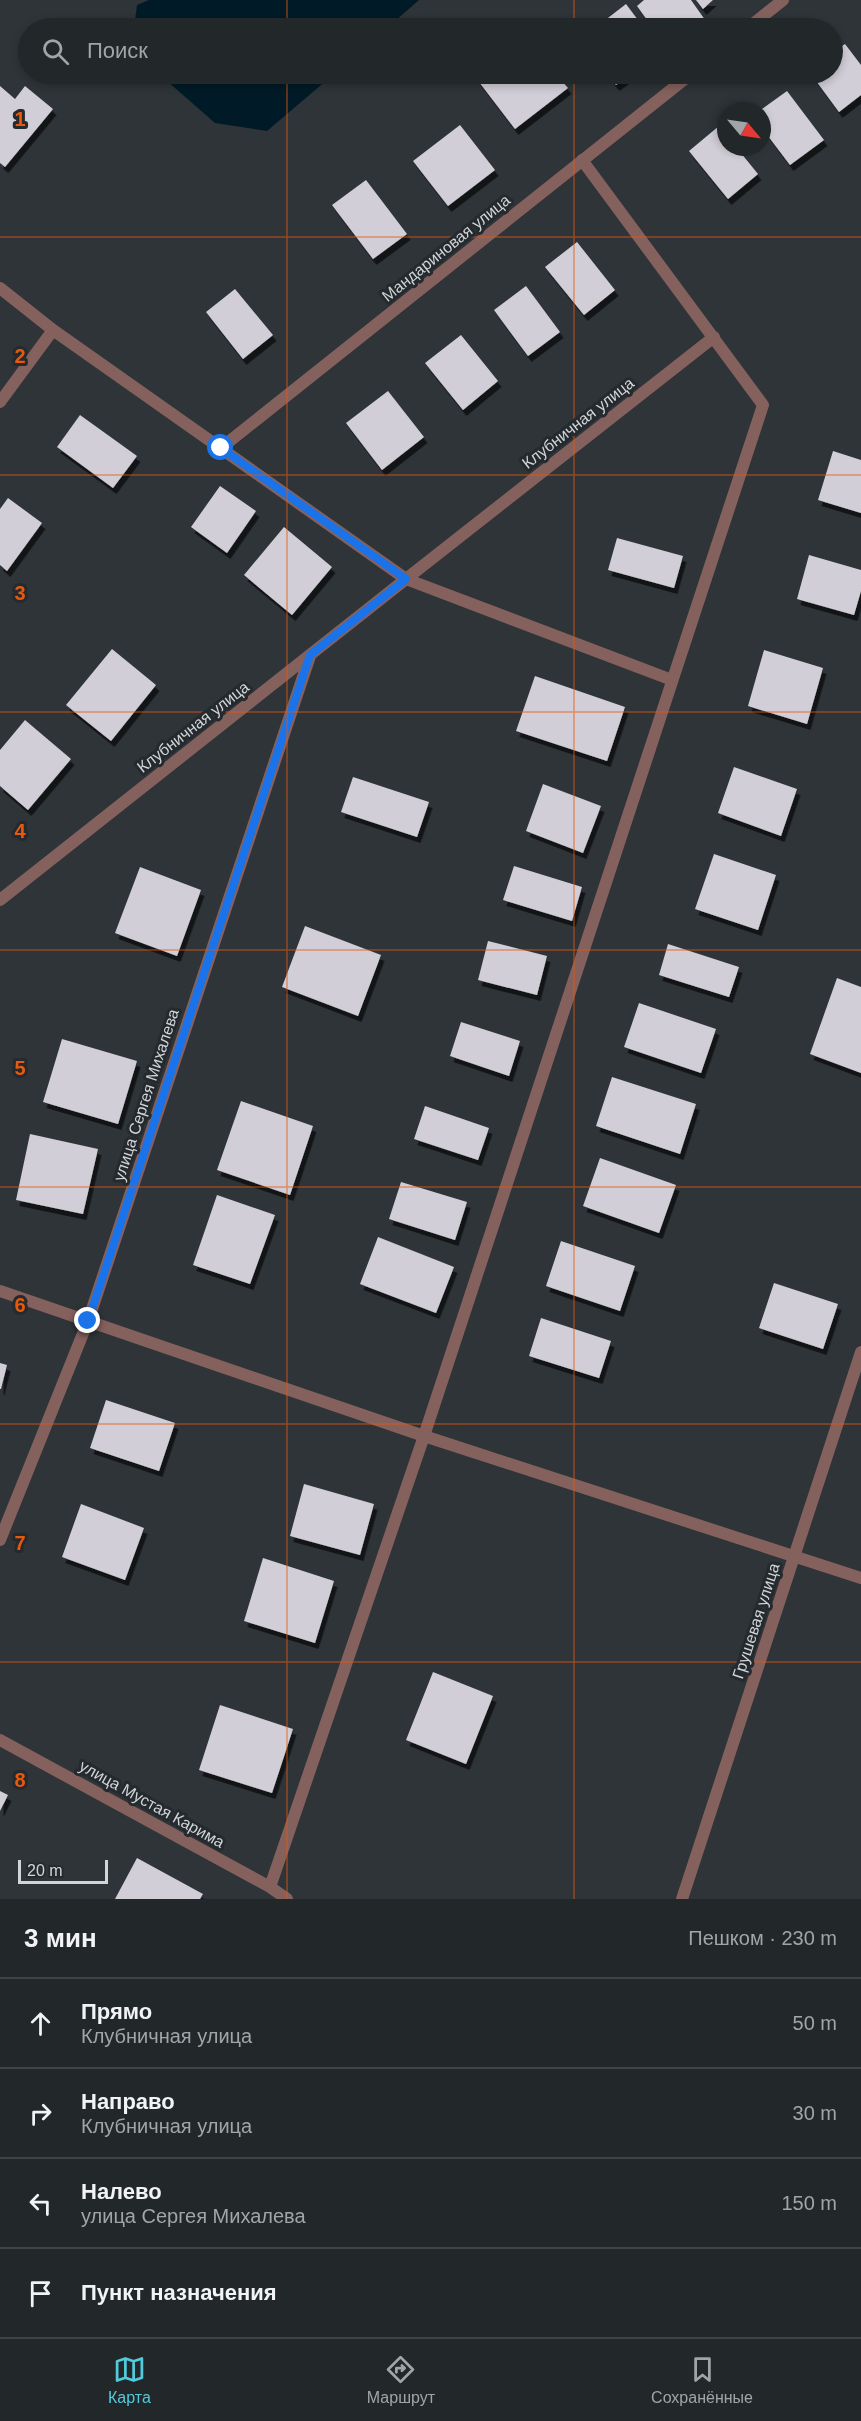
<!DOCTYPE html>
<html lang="ru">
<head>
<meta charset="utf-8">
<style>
  body { margin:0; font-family:Arial,sans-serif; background:#2a2f32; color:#f1f3f6 }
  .compass { position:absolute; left:717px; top:102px; width:54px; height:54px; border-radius:50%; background:#22272a; box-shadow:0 3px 9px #0003; rotate:119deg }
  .scale { position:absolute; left:18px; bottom:15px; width:90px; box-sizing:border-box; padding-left:6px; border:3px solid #d2d5d8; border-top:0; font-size:16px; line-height:21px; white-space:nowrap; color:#d2d5d8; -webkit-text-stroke:4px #242a2e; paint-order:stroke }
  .stop { position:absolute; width:18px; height:18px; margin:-14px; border:4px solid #1a73e8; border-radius:50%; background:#fff }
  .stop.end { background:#1a73e8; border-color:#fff; box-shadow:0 2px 6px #0008 }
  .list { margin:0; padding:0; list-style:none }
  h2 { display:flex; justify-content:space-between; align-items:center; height:78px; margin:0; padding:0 24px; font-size:26px }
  h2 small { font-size:20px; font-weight:400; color:#a2a5a8 }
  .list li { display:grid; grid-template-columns:39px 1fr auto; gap:18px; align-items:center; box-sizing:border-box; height:90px; padding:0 24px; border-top:2px solid #3f4447 }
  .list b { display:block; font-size:22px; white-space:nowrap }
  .list p { margin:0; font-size:20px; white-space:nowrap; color:#a2a5a8 }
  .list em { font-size:20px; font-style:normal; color:#a2a5a8 }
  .icon { flex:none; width:33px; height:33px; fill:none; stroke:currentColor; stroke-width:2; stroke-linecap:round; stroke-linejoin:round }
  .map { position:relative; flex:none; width:861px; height:1899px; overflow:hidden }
  .search { position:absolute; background:#22272a; box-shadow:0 3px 9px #0003; left:18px; right:18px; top:18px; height:66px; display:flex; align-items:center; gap:15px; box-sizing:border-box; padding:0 21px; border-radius:33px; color:#a2a5a8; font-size:22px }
  .sheet { height:438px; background:#22272a }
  nav { display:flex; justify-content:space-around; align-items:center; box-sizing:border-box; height:84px; border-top:2px solid #3f4447; background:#22272a; font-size:16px; color:#a2a5a8 }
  nav a { display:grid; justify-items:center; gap:3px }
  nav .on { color:#53cadc }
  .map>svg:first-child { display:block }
  .water { fill:#001b27 }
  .building { fill:#d2ced7; filter:url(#shadow) }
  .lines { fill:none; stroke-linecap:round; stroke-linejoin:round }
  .street { stroke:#85615d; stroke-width:12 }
  .route { stroke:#1a73e8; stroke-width:8 }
  .grid { fill:none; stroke:#e8590c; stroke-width:1.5; stroke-opacity:0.55 }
  .labels { text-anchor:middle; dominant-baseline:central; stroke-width:6; stroke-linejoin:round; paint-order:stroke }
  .street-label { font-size:16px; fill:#d2d5d8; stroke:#242a2e }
  .grid-label { font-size:20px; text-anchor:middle; font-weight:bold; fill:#e8590c; stroke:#242a2e; stroke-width:6; stroke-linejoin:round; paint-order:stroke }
</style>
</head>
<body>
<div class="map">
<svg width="861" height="1899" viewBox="0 0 861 1899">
  <defs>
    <filter id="shadow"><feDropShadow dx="3.5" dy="6" stdDeviation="0" flood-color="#0009"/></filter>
  </defs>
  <rect width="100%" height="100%" fill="#2e3438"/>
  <!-- water -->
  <path class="water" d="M149,0h270l-32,28h-253l3,-23z
    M159,74h175l-67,57 -52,-8z"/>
  <!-- building -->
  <path class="building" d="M644,0h47l19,27 -57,1 -16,-22z
    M696,0h17l-10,9z
    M626,4l18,24h-49z
    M845,44l16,21v30l-22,17 -28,-38h21v-21z
    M482,74h74l12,14 -53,41 -39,-51z
    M607,74h24l-15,11z
    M0,86l15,13 10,-13 28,23 -48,58 -5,-4z
    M787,91l37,49 -34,25 -28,-37v-19z
    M460,125l35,45 -47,36 -35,-45z
    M719,126l7,9v12h10l22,27 -30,25 -39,-48z
    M366,180l41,54 -34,25 -41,-54z
    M577,242l38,48 -31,25 -39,-48z
    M526,286l34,46 -32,24 -34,-46z
    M235,289l38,46 -30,24 -37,-47z
    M461,335l37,46 -35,29 -38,-47z
    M388,391l36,46 -42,33 -36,-47z
    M80,415l57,41 -24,32 -56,-41z
    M833,451l28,9v53l-43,-13z
    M220,486l36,25 -29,42 -36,-26z
    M8,498l34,25 -35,48 -7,-6v-56z
    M284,527l48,40 -40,48 -48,-40z
    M617,538l66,18 -9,32 -66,-18z
    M809,555l52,15v21l-7,24 -57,-16z
    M112,649l44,36 -45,56 -45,-36z
    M764,650l59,18 -16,56 -59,-18z
    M535,676l90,31 -18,54 -91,-30z
    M25,720l46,39 -43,51 -28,-24v-36z
    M734,767l63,22 -16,47 -63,-23z
    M353,777l76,25 -12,35 -76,-25z
    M543,784l58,22 -18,47 -57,-22z
    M714,854l62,21 -18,55 -63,-21z
    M514,866l68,21 -10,34 -69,-21z
    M140,867l61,23 -24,66 -62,-23z
    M305,926l76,29 -23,61 -76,-29z
    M488,941l59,15 -10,39 -59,-15z
    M668,944l71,23 -10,30 -70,-22z
    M837,978l24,9v86l-51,-19z
    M639,1003l77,26 -15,44 -77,-26z
    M461,1022l59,19 -11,35 -59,-20z
    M62,1039l75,22 -19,63 -75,-22z
    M612,1077l84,27 -16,50 -84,-28z
    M241,1101l72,25 -23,69 -73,-25z
    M425,1106l64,22 -11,32 -64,-21z
    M30,1134l68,15 -15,65 -67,-14z
    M600,1158l76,27 -17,48 -76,-27z
    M401,1182l66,20 -12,38 -66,-21z
    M217,1195l58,20 -25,69 -57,-19z
    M378,1237l76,30 -18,46 -76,-29z
    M561,1241l74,25 -15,45 -74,-25z
    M774,1283l64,21 -15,45 -64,-21z
    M541,1318l70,23 -12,37 -70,-22z
    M0,1363l7,2 -6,24h-1z
    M106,1400l69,23 -16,48 -69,-23z
    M304,1484l70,20 -14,51 -70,-19z
    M81,1504l63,24 -19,52 -63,-23z
    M263,1558l71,23 -19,62 -71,-22z
    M433,1672l60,24 -27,68 -60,-24z
    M220,1705l73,24 -21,64 -73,-23z
    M0,1791l8,4 -8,16z
    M137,1858l66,36 -3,5h-85z"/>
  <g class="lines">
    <!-- street -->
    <path class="street" d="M748,28l35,-28
      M0,288l53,42 353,249 -406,321
      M0,402l53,-72
      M221,448l470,-374
      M406,579l308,-242
      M406,579l266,101
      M0,1291l424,145 437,142
      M0,1540l88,-219 222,-665
      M0,1740l270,147 17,12
      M270,1887l154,-451 339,-1031 -181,-245
      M682,1899l179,-547"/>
  </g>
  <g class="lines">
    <!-- route -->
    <path class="route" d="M88,1321l222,-666 96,-76 -185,-131"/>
  </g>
  <!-- grid -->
  <path class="grid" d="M287,0v28M574,0v28M287,74v1825M574,74v1825M0,237h861M0,475h861M0,712h861M0,950h861M0,1187h861M0,1424h861M0,1662h861"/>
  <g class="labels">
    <!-- street labels -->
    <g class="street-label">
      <text transform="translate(446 248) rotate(-39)">Мандариновая улица</text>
      <text transform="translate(578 423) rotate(-38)">Клубничная улица</text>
      <text transform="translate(193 727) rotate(-38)">Клубничная улица</text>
      <text transform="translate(146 1095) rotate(-72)">улица Сергея Михалева</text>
      <text transform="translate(756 1621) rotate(-72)">Грушевая улица</text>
      <text transform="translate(152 1804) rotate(29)">улица Мустая Карима</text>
    </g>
  </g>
  <g class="grid-label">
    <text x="20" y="126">1</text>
    <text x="20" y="363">2</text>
    <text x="20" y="600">3</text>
    <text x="20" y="838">4</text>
    <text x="20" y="1075">5</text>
    <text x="20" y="1312">6</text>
    <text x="20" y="1550">7</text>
    <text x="20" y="1787">8</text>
  </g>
</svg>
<svg class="compass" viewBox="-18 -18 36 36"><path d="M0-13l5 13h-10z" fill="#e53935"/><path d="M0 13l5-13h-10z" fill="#a2a5a8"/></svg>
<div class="scale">20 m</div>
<div class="stop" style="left:221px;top:448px"></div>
<div class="stop end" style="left:88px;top:1321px"></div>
<div class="search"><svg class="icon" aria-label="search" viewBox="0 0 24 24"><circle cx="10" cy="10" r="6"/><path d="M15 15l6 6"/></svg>Поиск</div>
</div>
<section class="sheet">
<h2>3 мин<small>Пешком · 230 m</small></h2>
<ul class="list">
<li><svg class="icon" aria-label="ahead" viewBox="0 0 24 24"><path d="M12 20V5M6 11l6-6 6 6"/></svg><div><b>Прямо</b><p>Клубничная улица</p></div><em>50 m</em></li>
<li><svg class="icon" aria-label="right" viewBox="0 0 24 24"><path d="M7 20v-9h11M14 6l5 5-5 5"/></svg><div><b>Направо</b><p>Клубничная улица</p></div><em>30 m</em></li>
<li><svg class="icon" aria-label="left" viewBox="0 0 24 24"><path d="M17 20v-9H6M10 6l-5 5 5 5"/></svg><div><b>Налево</b><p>улица Сергея Михалева</p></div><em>150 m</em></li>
<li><svg class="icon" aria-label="arrive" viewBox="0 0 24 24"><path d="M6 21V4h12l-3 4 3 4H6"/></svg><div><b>Пункт назначения</b></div></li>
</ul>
</section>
<nav>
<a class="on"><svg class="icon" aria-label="map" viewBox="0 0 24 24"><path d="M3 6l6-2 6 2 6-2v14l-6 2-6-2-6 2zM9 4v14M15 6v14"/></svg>Карта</a>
<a><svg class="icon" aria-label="directions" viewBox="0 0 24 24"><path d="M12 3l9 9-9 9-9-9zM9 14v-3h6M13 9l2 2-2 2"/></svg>Маршрут</a>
<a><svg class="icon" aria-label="saved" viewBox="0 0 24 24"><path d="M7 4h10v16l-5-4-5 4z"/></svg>Сохранённые</a>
</nav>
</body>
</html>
